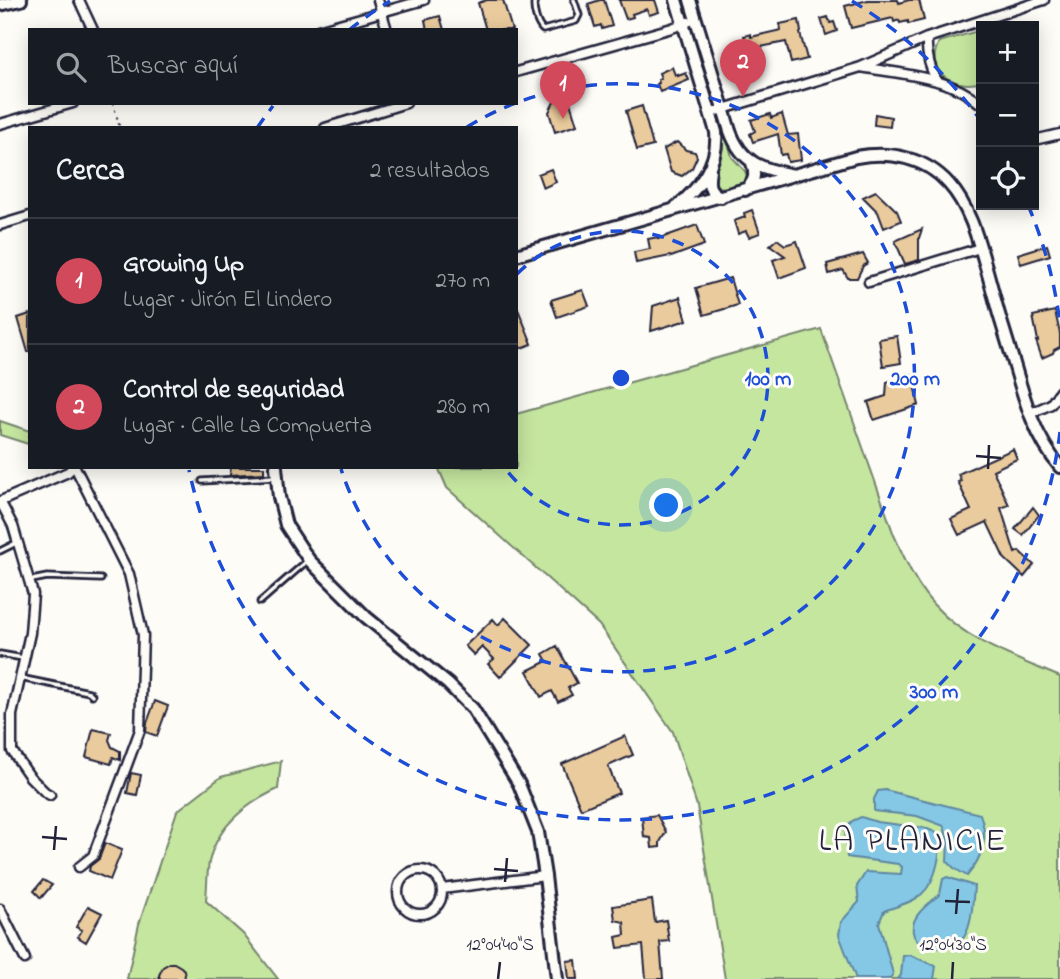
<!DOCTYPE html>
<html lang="es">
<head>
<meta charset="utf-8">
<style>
  body { margin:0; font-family:"Indie Flower",sans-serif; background:#20242c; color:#f1f3f6 }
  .controls { position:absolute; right:21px; top:21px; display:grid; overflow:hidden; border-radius:0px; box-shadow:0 4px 18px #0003 }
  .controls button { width:63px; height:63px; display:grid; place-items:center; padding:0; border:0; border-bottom:2px solid #363941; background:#171b24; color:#f1f3f6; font:35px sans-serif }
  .you { position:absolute; left:667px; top:506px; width:24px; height:24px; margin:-18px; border:5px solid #fff; border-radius:50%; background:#1a73e8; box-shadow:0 0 0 10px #1a73e833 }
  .badge { display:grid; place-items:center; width:46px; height:46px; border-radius:50%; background:#d1495b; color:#fff; font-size:23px; font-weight:700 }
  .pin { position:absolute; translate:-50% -58px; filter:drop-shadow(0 2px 4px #0008) }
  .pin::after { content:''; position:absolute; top:37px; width:24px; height:21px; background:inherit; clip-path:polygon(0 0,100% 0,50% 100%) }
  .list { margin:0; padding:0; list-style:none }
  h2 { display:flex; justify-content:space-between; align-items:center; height:91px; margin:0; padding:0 28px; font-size:30px }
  h2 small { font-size:23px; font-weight:400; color:#9ea1a6 }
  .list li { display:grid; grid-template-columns:46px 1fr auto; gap:21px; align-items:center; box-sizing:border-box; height:126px; padding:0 28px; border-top:2px solid #363941 }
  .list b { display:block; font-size:26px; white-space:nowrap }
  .list p { margin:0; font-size:23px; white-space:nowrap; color:#9ea1a6 }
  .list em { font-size:23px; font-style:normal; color:#9ea1a6 }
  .icon { flex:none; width:38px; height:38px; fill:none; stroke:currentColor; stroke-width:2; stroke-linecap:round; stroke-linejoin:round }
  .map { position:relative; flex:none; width:1060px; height:979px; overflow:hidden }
  .search { position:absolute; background:#171b24; box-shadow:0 4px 18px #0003; left:28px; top:28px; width:490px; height:77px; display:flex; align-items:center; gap:18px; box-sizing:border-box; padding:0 24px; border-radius:0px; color:#9ea1a6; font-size:26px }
  .panel { position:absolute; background:#171b24; box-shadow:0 4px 18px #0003; left:28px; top:126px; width:490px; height:343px; border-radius:0px }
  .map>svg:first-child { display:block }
  .green { fill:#c5e69f; stroke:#74846d; stroke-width:2 }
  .water { fill:#85c8e6; stroke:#5d86a2; stroke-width:2 }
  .building { fill:#eacb9d; stroke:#22223b; stroke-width:2 }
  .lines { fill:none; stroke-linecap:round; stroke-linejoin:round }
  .lane-casing { stroke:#22223b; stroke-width:9 }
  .street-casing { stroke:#22223b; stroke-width:13 }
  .secondary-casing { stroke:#22223b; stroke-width:16 }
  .path { stroke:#22223b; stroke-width:2; stroke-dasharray:2 5; stroke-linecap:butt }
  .lane { stroke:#fdfcf7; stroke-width:3.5 }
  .street { stroke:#fdfcf7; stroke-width:8 }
  .secondary { stroke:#fdfcf7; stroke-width:10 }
  .ticks { fill:none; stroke:#22223b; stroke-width:2.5 }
  .ring { fill:none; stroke:#1d4ed8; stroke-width:3.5; stroke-dasharray:12 9 }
  .labels { text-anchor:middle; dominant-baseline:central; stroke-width:6; stroke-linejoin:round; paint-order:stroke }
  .quarter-label { font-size:33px; letter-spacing:2px; fill:#22223b; stroke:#fdfcf7 }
  .ticks-label { font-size:18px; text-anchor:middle; fill:#22223b; stroke:#fdfcf7; stroke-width:6; stroke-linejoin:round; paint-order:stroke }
  .centre { fill:#1d4ed8; stroke:#fdfcf7; stroke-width:3.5 }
  .ring-label { font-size:21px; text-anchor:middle; font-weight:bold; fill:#1d4ed8; stroke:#fdfcf7; stroke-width:6; stroke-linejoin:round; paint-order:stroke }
</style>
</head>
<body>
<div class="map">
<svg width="1060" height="979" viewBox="0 0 1060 979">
  <rect width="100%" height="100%" fill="#fdfcf7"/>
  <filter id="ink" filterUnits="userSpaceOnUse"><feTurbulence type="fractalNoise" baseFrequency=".0143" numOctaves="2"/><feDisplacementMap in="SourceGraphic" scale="14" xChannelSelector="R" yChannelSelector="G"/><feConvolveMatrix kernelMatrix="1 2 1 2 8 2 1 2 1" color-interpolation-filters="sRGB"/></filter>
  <g filter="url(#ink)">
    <!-- green -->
    <path class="green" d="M981,30v52c-26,8 -58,-10 -42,-40z
      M721,117l11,40 13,14 3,10 -22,7 -8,-1 -3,-4v-13l6,-19 -5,-32z
      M821,329l73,206c11,24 22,51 40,70 33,37 82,53 126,72v302h-335l-28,-173 -24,-74 -74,-107 -152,-137 -9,-21h78v-53z
      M0,421l30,10 -2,13 -28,-9z
      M281,761l-3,28c-33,15 -61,37 -69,73 -2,12 -2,26 -3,39l37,33 35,45h-151l12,-55 38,-113 44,-34z"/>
    <!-- water -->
    <path class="water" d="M885,790l95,24c9,23 3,43 -13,62l-13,-8 -7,-7 1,-19 -4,-16 -27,-10 -43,-5v-12l4,-8z
      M861,817l16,5 48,6 10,4 6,8c-2,21 -6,48 -26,59 -9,5 -21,8 -31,12l-5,12 14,51 -4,5h-33l-17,-44 2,-13 18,-20 -2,-16 9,-14 35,2 1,-7 -4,-3 -51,-7 -2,-28 7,-8z
      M947,877l27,9c-3,39 -3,72 -52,59 -3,-3 -6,-5 -8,-9 -7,-19 15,-32 26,-42l3,-15z
      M910,955l26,11 -2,13h-36l3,-4 2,-19z"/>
    <!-- building -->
    <path class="building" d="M487,0h16l9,30h-26l-8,-27z
      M600,0h4l8,26 -10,3 -1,-4 -6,2 -7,-23z
      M619,0h36l4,12 -10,3 -2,-6 -15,5 1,3 -7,2z
      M868,0h30l1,3 10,-3h10l5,20 -16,4v-3l-8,2 -1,-3 -5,2 -1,-4 -42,10 -6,-22z
      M440,16l4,14h-17l-2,-10z
      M828,17l2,6 4,-1 3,9 -11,4 -5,-16z
      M799,20l2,12 -1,1 7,26 -16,4 -5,-21 -31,6 4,16 -7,2 -8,-30 7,-2v3l30,-7 -1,-6z
      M672,67l3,8 3,-1v2l8,-3 3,7 -29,12 -3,-8 2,-1 -1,-4 3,-1 -2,-5z
      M567,93l10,32 -22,7 -6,-20 8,-16z
      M642,106l11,40 -16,4 -11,-39z
      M770,114l1,4 11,-4 6,21 10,-1 3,26 -13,2 -2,-8 -5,1 -3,-21 -25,8 -3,-8 5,-3 -4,-11z
      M875,114l16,3 -1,10 -16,-2z
      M677,142l9,8 9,2 2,5 -5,11 -10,8 -11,-4 -7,-23z
      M551,169l5,13 -13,6 -5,-14z
      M876,191l21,20 4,10 -17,7 -6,-16 -15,-15z
      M752,210l8,23 -11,4 -3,-6 -8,3 -4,-13 11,-4 -1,-4z
      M697,225l7,20 -33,12 -1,-1 -34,7 -2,-11 16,-3 -2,-10 10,-2v2z
      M922,229l-3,9v22l-14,4 -10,-23z
      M777,239l8,6 12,-4 9,27 -27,10 -6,-18 12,-4 -15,-11z
      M1047,245l3,10 -29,9 -3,-10z
      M863,254l5,9 -5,3 -6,12h-9l-5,-8 -14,4 -2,-10z
      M730,278l8,27 -34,10 -8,-27z
      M583,290l6,16 -32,11 -6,-17z
      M680,297l7,23 -36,11 2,-25z
      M516,304l16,40 -16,6z
      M1055,311l5,23v13l-6,3 -1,3 -11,5 -6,-17h2l-5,-25z
      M30,314v38h-2l-10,-34z
      M897,336l4,27 -18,3 -4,-27z
      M911,374l8,31 -45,15 -6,-18 18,-6 1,-14z
      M1013,449l4,10 -24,11 16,35 -8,3 14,45 4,-2 15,14 -10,12 -20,-19 -17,-36 -28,13 -8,-16 20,-9 -13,-28 3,-1 -3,-7z
      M231,467h33v6l-34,2z
      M1033,507l6,8 -16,20 -8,-6z
      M505,618l27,27 -32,32 -12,-13 6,-5 -12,-12 -8,8 -9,-9 28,-27 5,6z
      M557,646l20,37 -9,5 4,7 -14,7 -6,-11 -11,6 -14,-26 20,-10 -4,-7z
      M155,701l13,5 -11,30 -11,-4 1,-9z
      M93,729l18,4 -2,7 3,7 8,4v9l-7,-3 -2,7 -25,-7z
      M625,736l8,19 -25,11 11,27 -38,16 -19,-45z
      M131,773l10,2 -4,20 -10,-2z
      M657,815l9,17 -6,10v5l-8,1 -1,-10 -7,-1 -2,-20z
      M105,843l17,7 -12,30 -21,-9 1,-5 9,-7z
      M43,880l9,5 -11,13 -7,-7z
      M652,900l3,22 11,-2 3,21 -9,1 3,37h-17l-3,-34 -25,3 -2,-11 9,-2 -1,-13 -9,-2 -2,-14z
      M88,906l14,7 -16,29 -8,-5 4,-7 -6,-3z
      M576,960l2,19h-9l-2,-18z
      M170,963h4l7,4 3,3 1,9h-25l-1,-4 4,-8z"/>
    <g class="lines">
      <!-- lane casing -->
      <g class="lane-casing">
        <path id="lane" d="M535,0c-3,8 2,25 8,30l33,-9 3,-6 -5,-15
          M202,481l73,-4
          M0,551l16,-8
          M32,580l15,-3 54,2
          M260,602l47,-41
          M0,654l23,4
          M20,678l69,14 3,3"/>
      </g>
      <!-- street casing -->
      <g class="street-casing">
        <path id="street" d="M79,0l14,30
          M378,0l9,30
          M318,30l106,-30
          M927,38c-1,16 2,29 10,43
          M861,67c40,7 88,9 120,37
          M516,72l156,-44 16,-6
          M710,113l151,-46 66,-29 117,-38
          M0,124l73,-21
          M325,128l81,-25
          M1034,140l26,-6
          M0,225l30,-9
          M869,282l111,-34
          M1029,414l22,-10 9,-13
          M75,467l54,107 14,61 -3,95 -47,126 -14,11
          M0,501l13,25 20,68 -3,39 -18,82v36l18,26 15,15 5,3
          M1,501l67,-29 5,-5
          M398 892a22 22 0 1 1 44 0a22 22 0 1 1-44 0Z
          M442,889l103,-13
          M0,909l25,50"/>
      </g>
      <!-- secondary casing -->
      <g class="secondary-casing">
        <path id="secondary" d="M690,0l40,131c12,33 32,38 64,44
          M0,5l21,-5
          M710,169c-2,14 -3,22 11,28
          M745,190c10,-9 11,-15 7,-27
          M675,208c24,-19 44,-44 41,-76l-40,-132
          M516,255l340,-98c34,-6 69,0 93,27 20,22 29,55 37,83 8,31 17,62 27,93 11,38 21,76 47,107
          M276,467l3,30 7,28 23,35 57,57 82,67 25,25 46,75 19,48 7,44 12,103"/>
      </g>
      <!-- path -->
      <path class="path" d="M113,103l7,25"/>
      <!-- lane -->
      <use href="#lane" class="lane"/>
      <!-- street -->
      <use href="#street" class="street"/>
      <!-- secondary -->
      <use href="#secondary" class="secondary"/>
    </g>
  </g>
  <!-- ticks -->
  <path class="ticks" d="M976,456l25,2M988,469l1,-24M42,837l25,2M54,850l2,-24M494,869l24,2M505,882l2,-24M945,901l25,1M956,914l2,-25M498,979l2,-17M952,979l1,-17"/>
  <!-- distance rings -->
  <g class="ring">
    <path d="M517 274A147 147 0 1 1 504 467"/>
    <path d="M467 127A294 294 0 1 1 341 469"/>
    <path d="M1060 432A442 442 0 0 1 189 470M257 128A442 442 0 0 1 273 106M349 30A442 442 0 0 1 390 1M852 1A442 442 0 0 1 981 121M1028 205A442 442 0 0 1 1060 324"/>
  </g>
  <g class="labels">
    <!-- quarter labels -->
    <g class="quarter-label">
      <text x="913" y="842">LA PLANICIE</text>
    </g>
  </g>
  <g class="ticks-label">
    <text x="500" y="950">12°04'40"S</text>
    <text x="953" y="950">12°04'30"S</text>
  </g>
  <circle cx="621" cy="378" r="10" class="centre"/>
  <g class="ring-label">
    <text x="768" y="385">100 m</text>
    <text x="915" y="385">200 m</text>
    <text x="934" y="698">300 m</text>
  </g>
</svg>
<div class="controls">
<button>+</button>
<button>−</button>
<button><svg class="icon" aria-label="locate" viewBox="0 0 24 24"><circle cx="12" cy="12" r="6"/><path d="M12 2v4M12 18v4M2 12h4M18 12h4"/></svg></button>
</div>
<div class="you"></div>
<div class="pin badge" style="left:563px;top:119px">1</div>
<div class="pin badge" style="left:743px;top:97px">2</div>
<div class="search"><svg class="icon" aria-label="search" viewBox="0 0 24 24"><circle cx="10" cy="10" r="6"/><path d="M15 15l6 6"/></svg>Buscar aquí</div>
<section class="panel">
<h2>Cerca<small>2 resultados</small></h2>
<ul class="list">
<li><span class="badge">1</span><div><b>Growing Up</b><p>Lugar · Jirón El Lindero</p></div><em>270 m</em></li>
<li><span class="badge">2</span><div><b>Control de seguridad</b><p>Lugar · Calle La Compuerta</p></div><em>280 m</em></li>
</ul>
</section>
</div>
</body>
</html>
